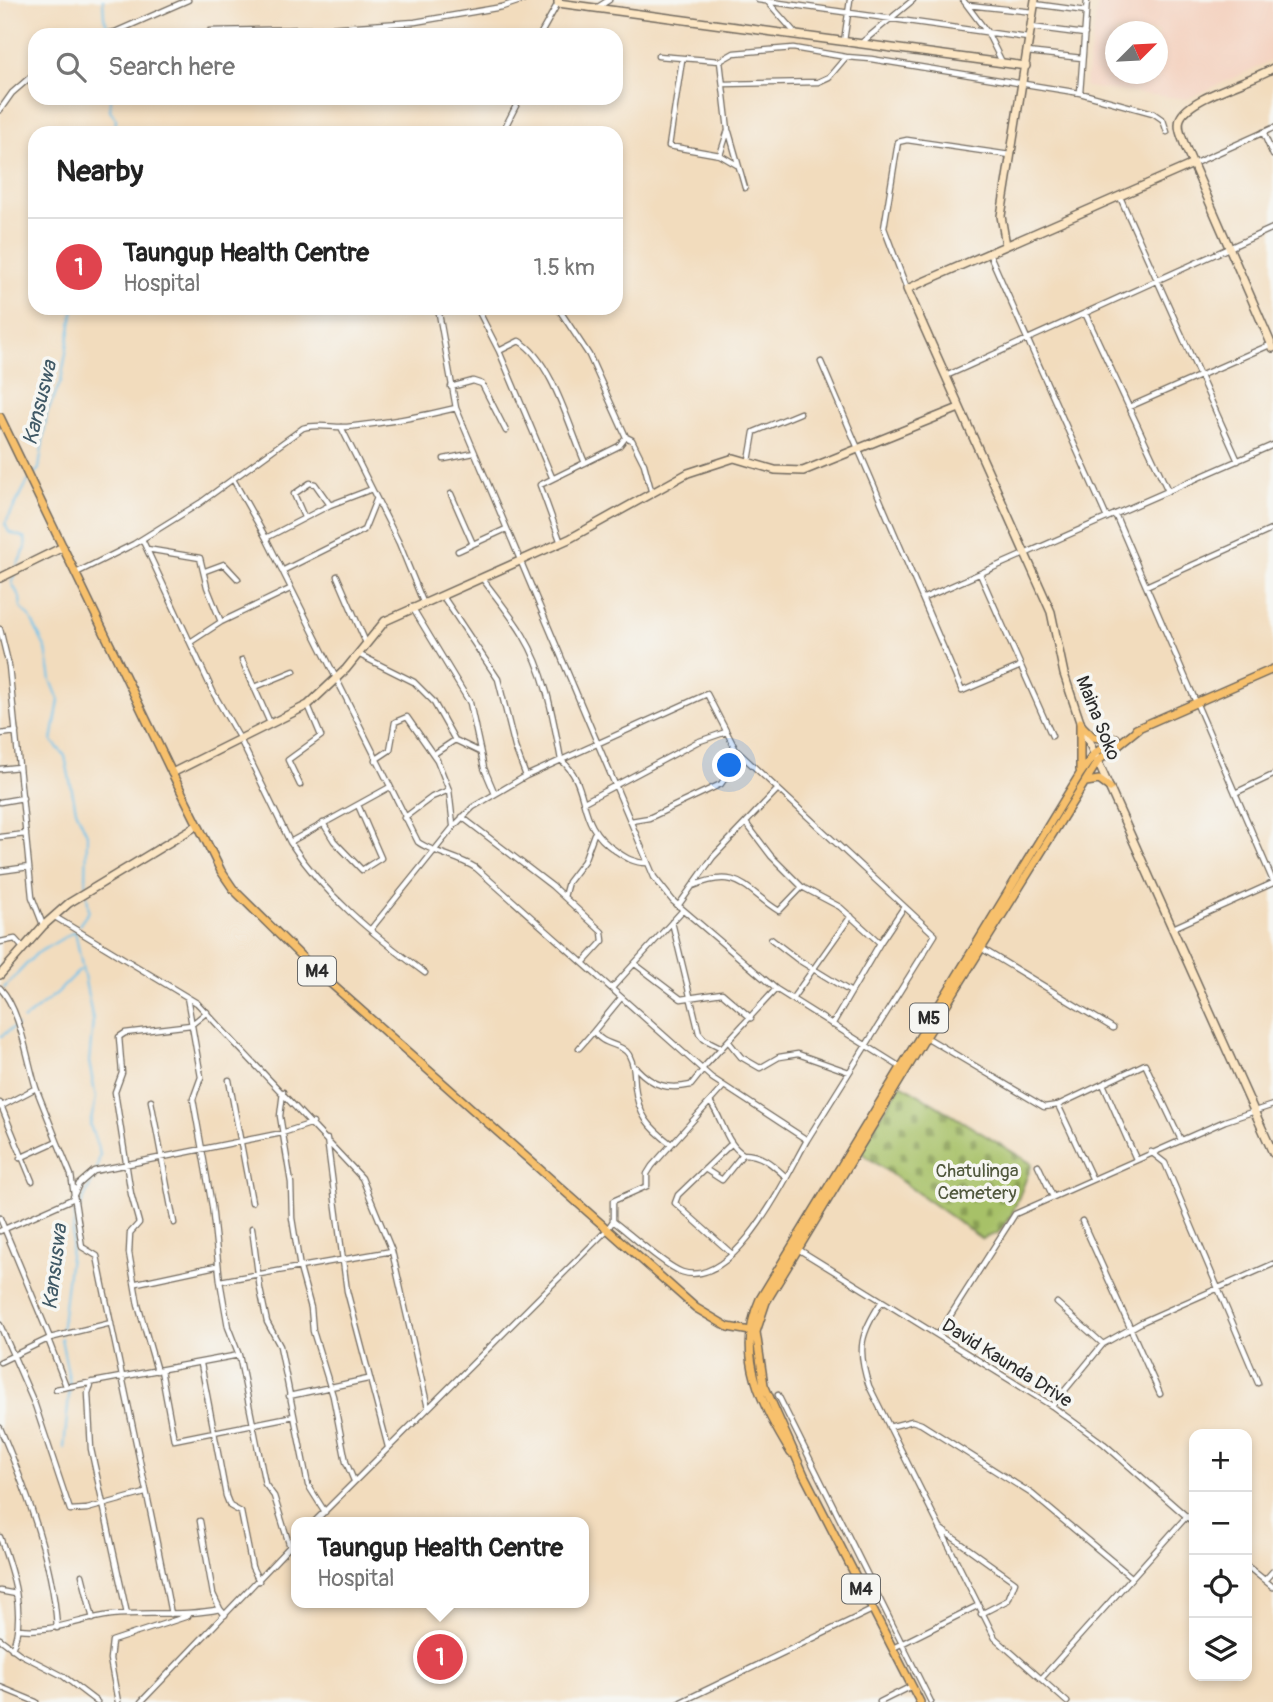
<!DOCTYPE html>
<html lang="en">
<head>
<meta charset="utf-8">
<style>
  body { margin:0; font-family:Pangolin,sans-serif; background:#f6f6f6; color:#222 }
  .controls { position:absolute; right:21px; bottom:21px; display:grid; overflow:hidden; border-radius:14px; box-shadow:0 4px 10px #0003 }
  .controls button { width:63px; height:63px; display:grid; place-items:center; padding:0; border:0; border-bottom:2px solid #e0e0e0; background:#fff; color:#222; font:35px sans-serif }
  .compass { position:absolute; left:1105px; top:21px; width:63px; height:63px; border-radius:50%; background:#fff; box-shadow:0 4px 10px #0003; rotate:66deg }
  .you { position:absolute; left:730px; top:766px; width:24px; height:24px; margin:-18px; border:5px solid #fff; border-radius:50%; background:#1a73e8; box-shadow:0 0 0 10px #1a73e833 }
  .badge { display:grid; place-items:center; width:46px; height:46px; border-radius:50%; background:#d93025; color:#fff; font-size:23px; font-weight:700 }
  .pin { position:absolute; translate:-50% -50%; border:4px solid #fff; box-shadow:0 2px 7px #0006 }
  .popup { position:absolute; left:291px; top:1517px; width:298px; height:91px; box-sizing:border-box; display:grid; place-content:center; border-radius:14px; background:#fff; filter:drop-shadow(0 2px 5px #0005); font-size:23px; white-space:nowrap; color:#767676 }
  .popup b { font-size:26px; color:#222 }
  .popup::after { content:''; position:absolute; left:50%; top:100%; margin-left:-14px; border:14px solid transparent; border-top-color:#fff }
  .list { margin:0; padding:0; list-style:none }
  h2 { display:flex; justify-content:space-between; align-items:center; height:91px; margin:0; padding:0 28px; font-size:30px }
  h2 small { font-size:23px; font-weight:400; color:#767676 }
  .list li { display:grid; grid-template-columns:46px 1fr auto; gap:21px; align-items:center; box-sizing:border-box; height:98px; padding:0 28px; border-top:2px solid #e0e0e0 }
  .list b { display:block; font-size:26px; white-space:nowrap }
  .list p { margin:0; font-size:23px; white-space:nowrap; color:#767676 }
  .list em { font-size:23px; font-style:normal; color:#767676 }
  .icon { flex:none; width:38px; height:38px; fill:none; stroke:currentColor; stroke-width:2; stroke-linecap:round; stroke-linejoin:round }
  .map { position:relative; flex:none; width:1273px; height:1702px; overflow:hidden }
  .search { position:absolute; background:#fff; box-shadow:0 4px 10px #0003; left:28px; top:28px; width:595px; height:77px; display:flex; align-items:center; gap:18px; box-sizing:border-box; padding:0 24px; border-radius:21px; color:#767676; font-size:26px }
  .panel { position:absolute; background:#fff; box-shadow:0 4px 10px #0003; left:28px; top:126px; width:595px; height:189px; border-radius:21px }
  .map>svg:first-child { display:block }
  .built { fill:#f4d3c1; fill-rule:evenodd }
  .cemetery { fill:url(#cemetery-stones); stroke:#697649; stroke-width:2 }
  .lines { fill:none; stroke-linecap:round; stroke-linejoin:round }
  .stream { stroke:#6fc2eb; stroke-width:2 }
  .street-casing { stroke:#71695e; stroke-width:7 }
  .secondary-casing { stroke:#71695e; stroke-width:10 }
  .primary-casing { stroke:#71695e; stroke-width:10 }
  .street { stroke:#fff; stroke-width:4.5 }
  .secondary { stroke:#fce6c4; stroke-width:7 }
  .primary { stroke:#f7c06c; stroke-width:7 }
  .labels { text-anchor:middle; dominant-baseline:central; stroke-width:7; stroke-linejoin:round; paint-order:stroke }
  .shield { fill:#f6f6f2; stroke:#686867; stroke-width:2 }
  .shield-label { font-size:18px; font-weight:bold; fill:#2b2b2b }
  .street-label { font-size:19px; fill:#2b2b2b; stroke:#f6f6f2 }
  .park-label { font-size:19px; fill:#50583d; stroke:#f6f6f2 }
  .water-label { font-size:21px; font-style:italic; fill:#3f5865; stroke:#f6f6f2 }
</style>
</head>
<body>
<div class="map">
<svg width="1273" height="1702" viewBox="0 0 1273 1702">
  <defs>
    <pattern id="cemetery-stones" width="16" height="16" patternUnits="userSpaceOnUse" patternTransform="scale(1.75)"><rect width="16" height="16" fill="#a7c167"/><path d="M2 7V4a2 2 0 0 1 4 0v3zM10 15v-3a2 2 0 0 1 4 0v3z" fill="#889d55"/></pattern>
  </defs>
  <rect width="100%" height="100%" fill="#f6f6f2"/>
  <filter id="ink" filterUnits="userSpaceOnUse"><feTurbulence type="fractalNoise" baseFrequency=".0143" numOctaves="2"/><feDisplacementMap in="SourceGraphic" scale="14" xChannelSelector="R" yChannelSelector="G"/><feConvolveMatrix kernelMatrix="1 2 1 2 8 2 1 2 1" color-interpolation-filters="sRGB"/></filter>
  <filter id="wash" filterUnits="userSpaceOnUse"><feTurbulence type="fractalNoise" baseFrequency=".00686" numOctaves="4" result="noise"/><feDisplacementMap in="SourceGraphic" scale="28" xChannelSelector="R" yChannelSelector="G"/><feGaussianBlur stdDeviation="1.57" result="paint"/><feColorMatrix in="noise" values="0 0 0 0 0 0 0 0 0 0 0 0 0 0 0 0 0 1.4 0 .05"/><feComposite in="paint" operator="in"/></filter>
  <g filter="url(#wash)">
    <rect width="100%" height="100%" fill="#f2dcbd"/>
    <!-- built -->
    <path class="built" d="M1098,0h175v60l-86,39 -102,-12zM1116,32h42v42h-42z"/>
    <!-- cemetery -->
    <path class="cemetery" d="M901,1084l131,80 -20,50 -14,19 -16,6 -123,-88z"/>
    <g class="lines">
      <!-- stream -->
      <path class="stream" d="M103,0l1,17 5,14
        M111,98l-1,13 6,8 -1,14
        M31,477l8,-8 8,-56 14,-32 13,-73
        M17,565l9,-17 -1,-10 -16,-6 -4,-8 23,-43
        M14,574l-2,9 8,15 1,10 9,9 16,32 5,31 8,20 -7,41 13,15 11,54 11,24 -1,53
        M79,925l10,-14 -2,-16
        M4,988l32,-34 39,-23 18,90 -4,41 7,36 -6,27 10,29 -3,14
        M23,1020l34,-27 23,-23
        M0,1037l17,-12
        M79,1209l17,-36
        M61,1333l14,-120
        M61,1338l9,46 -6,64"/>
    </g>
  </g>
  <g filter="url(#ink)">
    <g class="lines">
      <!-- street casing -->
      <g class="street-casing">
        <path id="street" d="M758,0l270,38
          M963,0l24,32 16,32
          M768,2l29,33
          M1034,4l52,7
          M968,5l65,7
          M598,7l11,-7
          M1031,27l54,7
          M210,31l103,-2 102,-7 87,-15 21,-7
          M98,35l17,-3 73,-32
          M540,35l18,-32
          M844,41l6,-41
          M860,44l53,-44
          M1027,52l55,6
          M658,56l62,5
          M682,60l-13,86 51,9 17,10
          M723,84l95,-2 11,-5 17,-20 25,2 209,34 73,20 10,7 4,12
          M1080,93l7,-93
          M0,110l12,-17 23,-20
          M729,132l16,56
          M1263,132l10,23
          M502,133l18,-35
          M720,155l8,-25 -8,-69 14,-8 59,-5 53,9
          M1193,164l80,-36
          M1120,197l118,264
          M989,253l118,265
          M907,289l-23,-61 14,-86 9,-2 103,15
          M438,308l18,100 198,469 19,24 103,88 126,79
          M477,308l22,43 53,126
          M558,308l31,47 37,82 -7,9 -79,39 21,58
          M1085,313l83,178
          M499,351l20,-10c33,19 51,88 66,122
          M821,362l141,329 59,-25
          M946,376l327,-148
          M451,387l22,-6 9,3 24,47
          M1129,407l143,-63
          M341,427l58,116 24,59
          M626,437l6,3 12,24 8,30
          M444,459l30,-6
          M749,461l5,-29 46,-19
          M234,481l32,57 152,304c13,10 41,15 58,26l236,210 95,62 128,-205 -199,-185 -29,-56 -181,82 -53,31 -19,19 -83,103
          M451,494l22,50
          M1115,514l158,367
          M304,517l-10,-23 16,-11 5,1 15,21
          M266,538l64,-33 42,-16
          M142,539l72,155 26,45 50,103 98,-54
          M147,549l53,9 7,29 14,35
          M458,551l48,-22
          M205,571l19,-7 14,15
          M282,571l82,-41 12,-30
          M76,573l58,-29 66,-41 103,-75c15,-5 29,0 44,-1 37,-4 73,-10 109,-19
          M980,574l72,162
          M337,576l29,67
          M482,578c14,19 29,37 41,57 23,38 30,82 38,125 32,27 12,63 55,91 10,7 18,12 31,12
          M1146,586l127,-57
          M442,595l56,84 17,68 11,29
          M924,598l349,-153
          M412,607l58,96 14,65 11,26
          M0,629l9,37 23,231 11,28
          M192,641l29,-19 69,-33
          M358,654l56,28 19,19 22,39 25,12
          M242,660l28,63
          M255,687l39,-16
          M0,734l16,-2
          M434,754l21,-14
          M375,760l15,-10 5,-28 12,-5 30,43 12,30 4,35
          M0,769l19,-2
          M300,785l-12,-25 33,-24 -13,-31
          M1235,793l38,-18
          M0,802l23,-4
          M584,802l113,-60 29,-10
          M462,817l90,69 50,46 1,9 -20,22
          M404,818l28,-21 17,-7
          M631,821l18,-3 72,-34 20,-29
          M323,823l11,18 28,29 19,-12 -23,-53
          M746,823l25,33 31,31 38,20 40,36 24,-36
          M0,837l26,-3
          M290,842c34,53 85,94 135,131
          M0,871l29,-4
          M693,886c47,-20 53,5 86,25l23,-24
          M564,897l4,-15 16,-21 10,-27
          M678,906l35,-49 63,-66
          M55,917l142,86 165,175 30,73 36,157
          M672,922l27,111 5,6 18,9
          M1173,928l100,-45
          M771,939l26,20 54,33
          M0,942l15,-3 9,10
          M981,948l132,80
          M635,964l46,35 41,-6 29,25
          M0,988c20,21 27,71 36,100l-36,19
          M612,988l71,-78
          M187,997l14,80 -8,22 19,107 8,75 172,-30
          M621,998l-27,33c9,16 27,11 35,24 6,12 5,19 6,31 3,29 14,41 36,58
          M792,999l59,-83
          M832,1025l48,-82
          M926,1037l118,70 14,-2 87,-41 36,76
          M728,1041l13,16 19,11 19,-11 19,-3 51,18
          M579,1048l15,-17
          M636,1068c17,18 31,22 55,17l12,-15
          M702,1069l74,-80
          M229,1080l23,122
          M1103,1084l33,75
          M283,1092l-3,24 11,67 1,35 8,50 11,40 2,23 20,65 13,66 8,19
          M151,1101l23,122
          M710,1102c13,17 15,41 33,52
          M0,1103l32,78
          M1058,1105l34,73
          M327,1139l20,152 41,156
          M57,1141l14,34 11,72 15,9c24,119 51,238 74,358
          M730,1145l-52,50 -3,8 56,50
          M1151,1152l14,11 93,220
          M20,1158l37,-17 -21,-53
          M1038,1165l15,32
          M705,1169l17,11 21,-26c19,0 30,11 43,23
          M0,1218l50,120
          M613,1221c16,12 53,46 69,51 53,17 104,-95 125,-132
          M1082,1221l78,173
          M252,1228l8,61 7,33 13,24 28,139 17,27
          M0,1231l72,-32 7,-15 15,-13 188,-38 31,-10
          M798,1249l254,157 52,38 90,79
          M220,1281l8,46 11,28 26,129 9,12 16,51
          M137,1283l79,-17
          M882,1301c-21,32 -26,47 -13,85l126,252 72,64
          M1057,1303l46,41
          M0,1325l35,80 35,105 17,-1 58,-16
          M938,1335l77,-121 210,-93 48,-16
          M48,1339l18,47
          M0,1362l50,-24 61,-15
          M161,1370l13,70 40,-8 -13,-68
          M157,1371l-19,-66 -9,-52 1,-20 9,-10 -8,-29 -16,-102 7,-19 -3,-36 6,-4 66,-8 16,-13
          M92,1382l-4,11 3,56 36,165
          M56,1389l183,-34
          M778,1395l153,307
          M289,1396l79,-17
          M1052,1406l51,-62 41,-23 129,-57
          M889,1427l23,-6 9,3 111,70 98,82
          M0,1428c25,58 54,136 57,200
          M200,1521l13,73 7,15
          M314,1522l292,-291 7,-10v-20l34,-15v-12l5,-8 71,-79
          M941,1529l74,53 -7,18 -27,14
          M0,1537c12,34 27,77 12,112
          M1247,1566l26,21
          M82,1575l11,44
          M1265,1580l8,-9
          M259,1581l-7,-14 -11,-55 -11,-6 -4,-10 -12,-64 80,-16
          M0,1591l16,3
          M19,1629c33,4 60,-10 92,-14 36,-4 72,2 109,-6l5,6
          M0,1639l20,15 43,22 34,26
          M893,1648l84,-42
          M1041,1679l146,-163
          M0,1687l36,15
          M118,1702l-8,-43 2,-18 76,-25
          M141,1702l155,-162
          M681,1702l191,-92
          M880,1702l32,-16"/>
      </g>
      <!-- secondary casing -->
      <g class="secondary-casing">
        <path id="secondary" d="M558,0v3l468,63
          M1273,68c-20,13 -85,29 -93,51 -3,9 2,18 5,27l88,202
          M1193,164l-286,125 144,323 13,62 16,48 193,431
          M1006,245l-5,-29 34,-216
          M0,578l63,-31
          M172,773l136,-68 38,-36 39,-48 184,-82 119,-66 46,-15 41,12 28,1 156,-63
          M0,975l43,-49 26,-23 129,-78"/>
      </g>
      <!-- primary casing -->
      <g class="primary-casing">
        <path id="primary" d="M0,417l172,356 49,98 13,19 76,75 386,343 32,19 28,5
          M1080,722v48
          M1082,726l11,11 20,3
          M1136,729l137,-60
          M1086,782l13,-2 11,8
          M791,1453c-29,-48 -56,-98 -31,-154l320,-525 14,-20 22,-16
          M920,1702l-116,-227 -40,-90 -8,-53 10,-30 160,-265 172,-276 41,-33"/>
      </g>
      <!-- street -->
      <use href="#street" class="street"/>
      <!-- secondary -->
      <use href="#secondary" class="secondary"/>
      <!-- primary -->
      <use href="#primary" class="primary"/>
    </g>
  </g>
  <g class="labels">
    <!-- shield labels -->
    <g class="shield">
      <rect x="298" y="956.5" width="38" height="29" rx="5"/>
      <rect x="910" y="1003.5" width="38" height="29" rx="5"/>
      <rect x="842" y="1574.5" width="38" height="29" rx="5"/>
    </g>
    <g class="shield-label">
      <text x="317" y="971">M4</text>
      <text x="929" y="1018">M5</text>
      <text x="861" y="1589">M4</text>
    </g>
    <!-- street labels -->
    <g class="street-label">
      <text transform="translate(1098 718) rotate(68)">Maina Soko</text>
      <text transform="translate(1007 1363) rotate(32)">David Kaunda Drive</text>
    </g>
    <!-- park labels -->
    <g class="park-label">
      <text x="977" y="1171">Chatulinga<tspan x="977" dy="22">Cemetery</tspan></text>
    </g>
    <!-- water labels -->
    <g class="water-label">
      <text transform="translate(40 403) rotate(-76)">Kansuswa</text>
      <text transform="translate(55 1267) rotate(-83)">Kansuswa</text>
    </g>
  </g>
</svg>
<div class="controls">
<button>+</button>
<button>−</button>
<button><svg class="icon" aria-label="locate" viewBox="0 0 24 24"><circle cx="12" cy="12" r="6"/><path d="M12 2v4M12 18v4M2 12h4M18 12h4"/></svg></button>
<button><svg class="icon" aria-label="layers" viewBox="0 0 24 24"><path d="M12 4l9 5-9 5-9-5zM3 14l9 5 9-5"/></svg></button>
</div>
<svg class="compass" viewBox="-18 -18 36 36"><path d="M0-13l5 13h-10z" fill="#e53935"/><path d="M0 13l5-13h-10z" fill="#767676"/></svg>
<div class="you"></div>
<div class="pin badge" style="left:440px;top:1657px;background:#e0444e">1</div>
<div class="popup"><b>Taungup Health Centre</b>Hospital</div>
<div class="search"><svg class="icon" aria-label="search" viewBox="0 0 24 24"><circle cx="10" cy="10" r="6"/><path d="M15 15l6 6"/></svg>Search here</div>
<section class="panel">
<h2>Nearby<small></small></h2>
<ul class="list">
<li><span class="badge" style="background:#e0444e">1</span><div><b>Taungup Health Centre</b><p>Hospital</p></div><em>1.5 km</em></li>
</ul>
</section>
</div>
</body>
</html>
